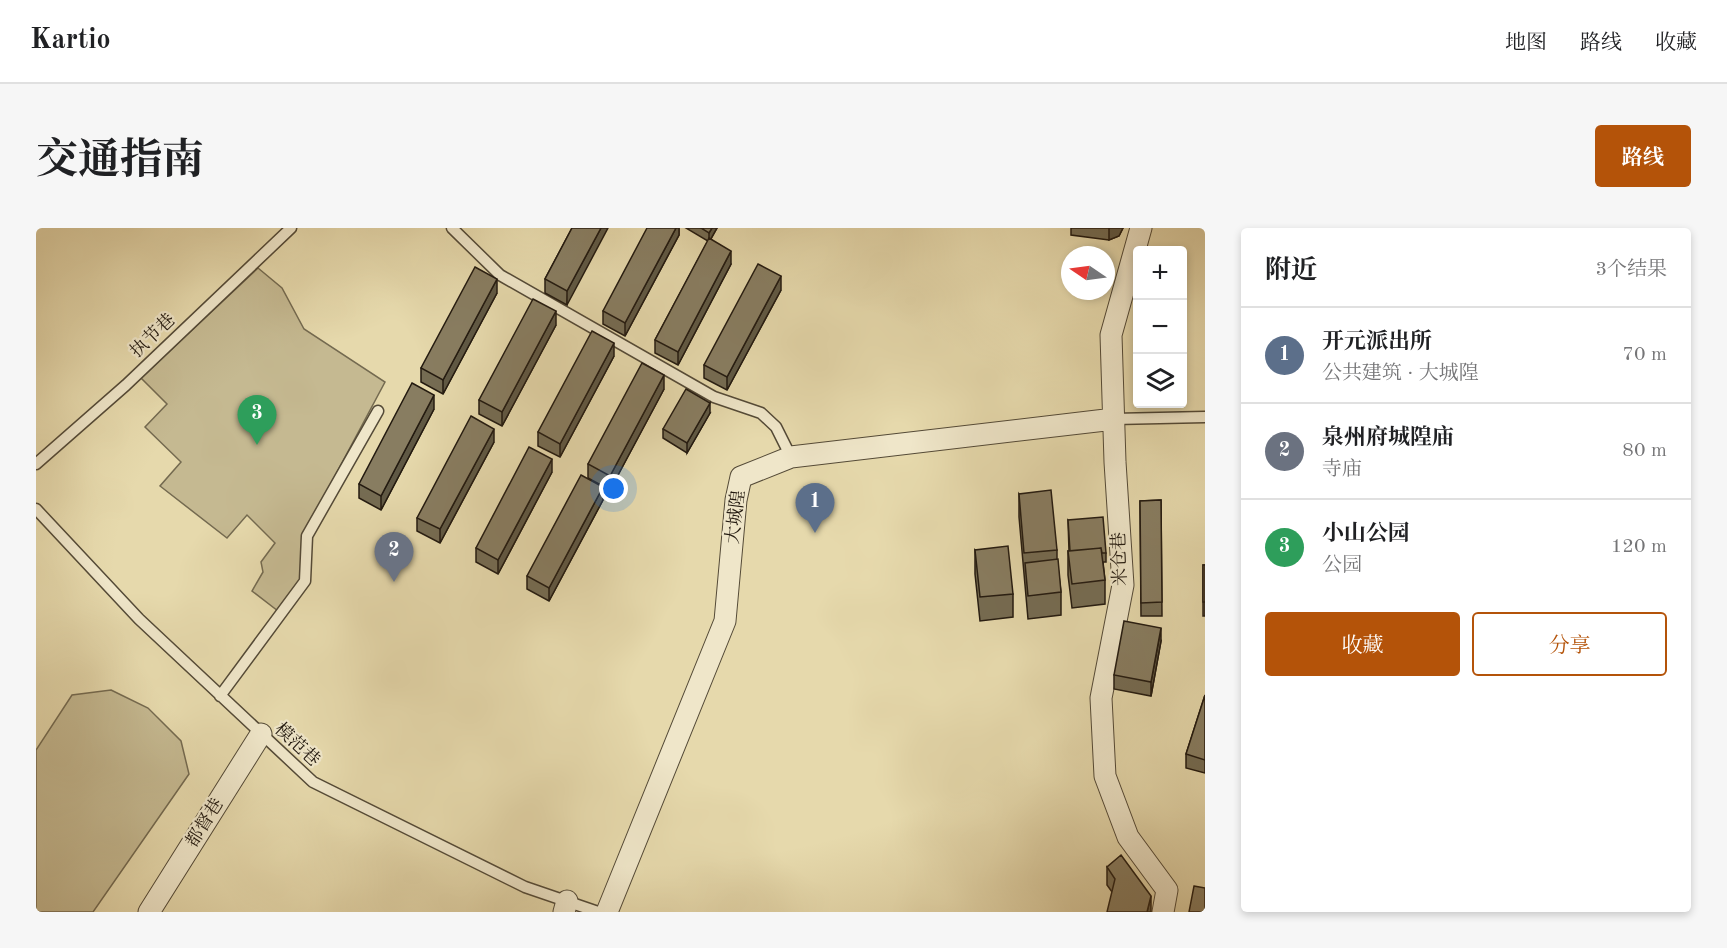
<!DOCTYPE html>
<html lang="zh">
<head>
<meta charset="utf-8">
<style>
  body { margin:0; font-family:"Old Standard TT","Noto Serif SC",serif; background:#f6f6f6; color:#202124 }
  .controls { position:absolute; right:18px; top:18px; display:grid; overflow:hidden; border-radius:6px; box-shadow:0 3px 9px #0003 }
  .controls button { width:54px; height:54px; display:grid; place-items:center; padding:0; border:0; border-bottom:2px solid #e0e0e0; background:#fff; color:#202124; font:30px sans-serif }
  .compass { position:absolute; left:1025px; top:18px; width:54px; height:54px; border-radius:50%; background:#fff; box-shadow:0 3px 9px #0003; rotate:283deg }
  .you { position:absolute; left:578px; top:261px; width:21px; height:21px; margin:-15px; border:4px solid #fff; border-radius:50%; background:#1a73e8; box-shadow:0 0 0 9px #1a73e833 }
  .badge { display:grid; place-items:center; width:39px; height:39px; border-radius:50%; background:#b45309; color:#fff; font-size:20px; font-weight:700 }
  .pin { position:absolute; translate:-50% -50px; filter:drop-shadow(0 2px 3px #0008) }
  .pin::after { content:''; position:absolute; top:32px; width:21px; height:18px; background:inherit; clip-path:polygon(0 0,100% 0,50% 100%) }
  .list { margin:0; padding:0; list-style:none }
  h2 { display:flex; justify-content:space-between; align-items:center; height:78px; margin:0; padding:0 24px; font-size:26px }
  h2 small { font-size:20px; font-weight:400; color:#757577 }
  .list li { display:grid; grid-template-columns:39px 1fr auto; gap:18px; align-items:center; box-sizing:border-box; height:96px; padding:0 24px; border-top:2px solid #e0e0e0 }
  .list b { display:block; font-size:22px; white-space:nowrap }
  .list p { margin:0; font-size:20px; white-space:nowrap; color:#757577 }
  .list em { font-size:20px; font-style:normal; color:#757577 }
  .actions { display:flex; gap:12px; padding:18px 24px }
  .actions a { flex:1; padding:14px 0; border:2px solid #b45309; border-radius:6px; text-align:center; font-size:21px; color:#b45309 }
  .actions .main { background:#b45309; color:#fff }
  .icon { flex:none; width:33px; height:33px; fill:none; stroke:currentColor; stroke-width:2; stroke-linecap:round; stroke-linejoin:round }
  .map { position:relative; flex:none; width:1169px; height:684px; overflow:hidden; border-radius:6px }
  header { display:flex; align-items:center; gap:36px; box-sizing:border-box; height:84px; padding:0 30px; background:#fff; border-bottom:2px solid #e0e0e0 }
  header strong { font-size:28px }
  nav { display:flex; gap:33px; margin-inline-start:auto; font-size:21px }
  .intro { display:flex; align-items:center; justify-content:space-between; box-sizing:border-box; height:144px; padding:0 36px }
  h1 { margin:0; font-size:42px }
  .button { padding:15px 27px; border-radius:6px; background:#b45309; color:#fff; font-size:21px; font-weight:700 }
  main { display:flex; gap:36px; padding:0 36px }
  aside { flex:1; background:#fff; border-radius:6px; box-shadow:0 3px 9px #0003 }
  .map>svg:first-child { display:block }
  .green { fill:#c5b991; stroke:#746a50; stroke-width:1.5 }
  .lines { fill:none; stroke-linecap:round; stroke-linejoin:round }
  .lane-casing { stroke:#544a37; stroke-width:13 }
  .street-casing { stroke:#544a37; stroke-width:23 }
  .lane { stroke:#efe6c9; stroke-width:10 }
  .street { stroke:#efe6c9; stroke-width:21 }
  .wall { fill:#756c53; stroke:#231a10; stroke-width:1.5 }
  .shaded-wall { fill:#5f5844; stroke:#231a10; stroke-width:1.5 }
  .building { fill:#887d61; stroke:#231a10; stroke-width:1.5 }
  .labels { text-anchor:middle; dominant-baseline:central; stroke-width:4.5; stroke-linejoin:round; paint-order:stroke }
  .street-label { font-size:18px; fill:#231a10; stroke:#efe6c9 }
</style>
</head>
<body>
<header>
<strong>Kartio</strong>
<nav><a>地图</a><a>路线</a><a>收藏</a></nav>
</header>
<div class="intro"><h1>交通指南</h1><a class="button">路线</a></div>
<main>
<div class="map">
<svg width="1169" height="684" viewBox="0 0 1169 684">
  <rect width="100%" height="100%" fill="#e6d9ac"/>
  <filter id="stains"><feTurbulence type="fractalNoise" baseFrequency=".00333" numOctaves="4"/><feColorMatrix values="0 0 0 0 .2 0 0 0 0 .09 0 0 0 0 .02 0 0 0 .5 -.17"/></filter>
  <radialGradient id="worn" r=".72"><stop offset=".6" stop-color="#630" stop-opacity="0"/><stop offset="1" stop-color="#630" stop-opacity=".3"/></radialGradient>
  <!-- green -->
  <path class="green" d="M222,40l24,20 22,41 81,53 -82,154 -2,44 -23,31 -26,-20 11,-19 -2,-10 14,-19 -28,-28 -20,23 -67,-52 21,-24 -36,-35 22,-23 -26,-26z
    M75,462l37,18 33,33 8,33 -96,138h-57v-162l36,-55z"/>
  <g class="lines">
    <!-- lane casing -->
    <g class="lane-casing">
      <path id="lane" d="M416,0l48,47 214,122 47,16 15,14 15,30
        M1078,191l91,-2
        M0,236l90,-79 165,-157
        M0,281l103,110 174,163 212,105 73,25
        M184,468l85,-115 2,-45 71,-125"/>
    </g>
    <!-- street casing -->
    <g class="street-casing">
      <path id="street" d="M1105,0l-30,107 4,127 8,123 -22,113 4,78 23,61 39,53 -4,22
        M113,684l112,-178
        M528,684l3,-11
        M571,684l118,-291 11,-121 5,-23 50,-20 323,-38"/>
    </g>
    <!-- lane -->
    <use href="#lane" class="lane"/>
    <!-- street -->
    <use href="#street" class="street"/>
  </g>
  <!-- wall -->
  <path class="wall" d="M536,0l-5,77 -22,-12v-14z
    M643,0v7l-54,101 -22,-12v-13z
    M650,0h31l-6,11 20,25 -53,101 -23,-12v-13l53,-99z
    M1035,0h52l-4,8 -10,4 -38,-5z
    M745,62l-54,100 -23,-12v-13z
    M461,65l-54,101 -22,-12v-14z
    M520,97l-54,101 -23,-12v-14z
    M578,128l-54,101 -22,-11v-14z
    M628,161l-54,101 -22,-12v-14z
    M398,181l-53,101 -22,-12v-14z
    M674,185l-23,40 -24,-15v-9z
    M458,214l-54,101 -23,-12v-13z
    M516,244l-54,102 -22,-12v-14z
    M983,266l38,56v9l4,33v23l-33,4 -9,-102z
    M567,272l-54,101 -22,-12v-13z
    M1125,272l1,116h-21l-1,-115z
    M1032,292l38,33v9h-3l2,18v24l-33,4 -4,-33v-24h1z
    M939,322l38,44v23l-33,4 -5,-47z
    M1167,337h2v51h-2z
    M1125,413l-10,55 -37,-7v-14z
    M1169,467v78l-19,-5v-14z
    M1071,639l44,45 -39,-20 -5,-7z"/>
  <!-- shaded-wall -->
  <path class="shaded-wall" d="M565,0h7l-41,77v-14z
    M640,0h3v7l-54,101v-13z
    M676,0h5l-8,14v-9z
    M1073,0h14l-4,8 -10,4z
    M695,23v13l-53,101v-13z
    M745,48v14l-54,100v-13z
    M461,51v14l-54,101v-14z
    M520,83v14l-54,101v-14z
    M578,115v13l-54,101v-13z
    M628,147v14l-54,101v-14z
    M398,167v14l-53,101v-14z
    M674,175v10l-23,40v-10z
    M458,201v13l-54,101v-14z
    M516,231v13l-54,102v-14z
    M567,259v13l-54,101v-13z
    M1125,400v13l-10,55v-14z
    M1115,668v16h-4z"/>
  <!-- building -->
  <path class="building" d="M536,0h29l-34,63 -22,-12z
    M611,0h29l-51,95 -22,-12z
    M665,0h11l-3,5z
    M673,10l22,13 -53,101 -23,-12z
    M722,36l23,12 -54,101 -23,-12z
    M439,39l22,12 -54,101 -22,-12z
    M497,71l23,12 -54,101 -23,-12z
    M556,103l22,12 -54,101 -22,-12z
    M606,135l22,12 -54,101 -22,-12z
    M376,155l22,12 -53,101 -22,-12z
    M650,161l24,14 -23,40 -24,-14z
    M435,188l23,13 -54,100 -23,-11z
    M493,219l23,12 -54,101 -22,-12z
    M545,247l22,12 -54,101 -22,-12z
    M1015,262l6,60 -33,3 -5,-59z
    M1125,272l1,102 -21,1 -1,-102z
    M1067,289l3,36h-4l-1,-5 -31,3 -2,-31z
    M972,318l5,48 -33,3 -5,-47z
    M1065,320l4,32 -33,4 -4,-33z
    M1022,331l3,33 -33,4 -3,-33z
    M1167,337h2v37h-2z
    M1088,393l37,7 -10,54 -37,-7z
    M1169,467v65l-19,-6z
    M1085,627l30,41 -4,16h-40l8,-33 -8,-12z
    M1158,658l11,2v24h-16z"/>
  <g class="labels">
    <!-- street labels -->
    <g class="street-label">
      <text transform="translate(117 108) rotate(-44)">执节巷</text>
      <text transform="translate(700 289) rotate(-83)">大城隍</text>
      <text transform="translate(1084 331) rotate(-92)">米仓巷</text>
      <text transform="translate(261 517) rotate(43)">模范巷</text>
      <text transform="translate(169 595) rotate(-58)">都督巷</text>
    </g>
  </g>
  <rect width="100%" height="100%" filter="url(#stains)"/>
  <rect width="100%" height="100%" fill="url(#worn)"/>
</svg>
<div class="controls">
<button>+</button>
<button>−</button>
<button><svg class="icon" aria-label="layers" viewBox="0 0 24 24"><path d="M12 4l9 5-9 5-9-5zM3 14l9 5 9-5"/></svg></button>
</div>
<svg class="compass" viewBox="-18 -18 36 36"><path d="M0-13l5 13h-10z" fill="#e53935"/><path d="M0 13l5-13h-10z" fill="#757577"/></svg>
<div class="you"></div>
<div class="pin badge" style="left:779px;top:305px;background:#5c6f8a">1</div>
<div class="pin badge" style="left:358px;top:354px;background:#6b7280">2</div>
<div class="pin badge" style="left:221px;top:217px;background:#2e9e5b">3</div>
</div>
<aside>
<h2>附近<small>3个结果</small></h2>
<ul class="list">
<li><span class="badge" style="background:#5c6f8a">1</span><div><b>开元派出所</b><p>公共建筑 · 大城隍</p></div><em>70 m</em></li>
<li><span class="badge" style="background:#6b7280">2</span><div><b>泉州府城隍庙</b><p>寺庙</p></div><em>80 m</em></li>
<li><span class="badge" style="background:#2e9e5b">3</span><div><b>小山公园</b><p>公园</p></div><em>120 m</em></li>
</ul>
<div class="actions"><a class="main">收藏</a><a>分享</a></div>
</aside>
</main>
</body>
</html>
